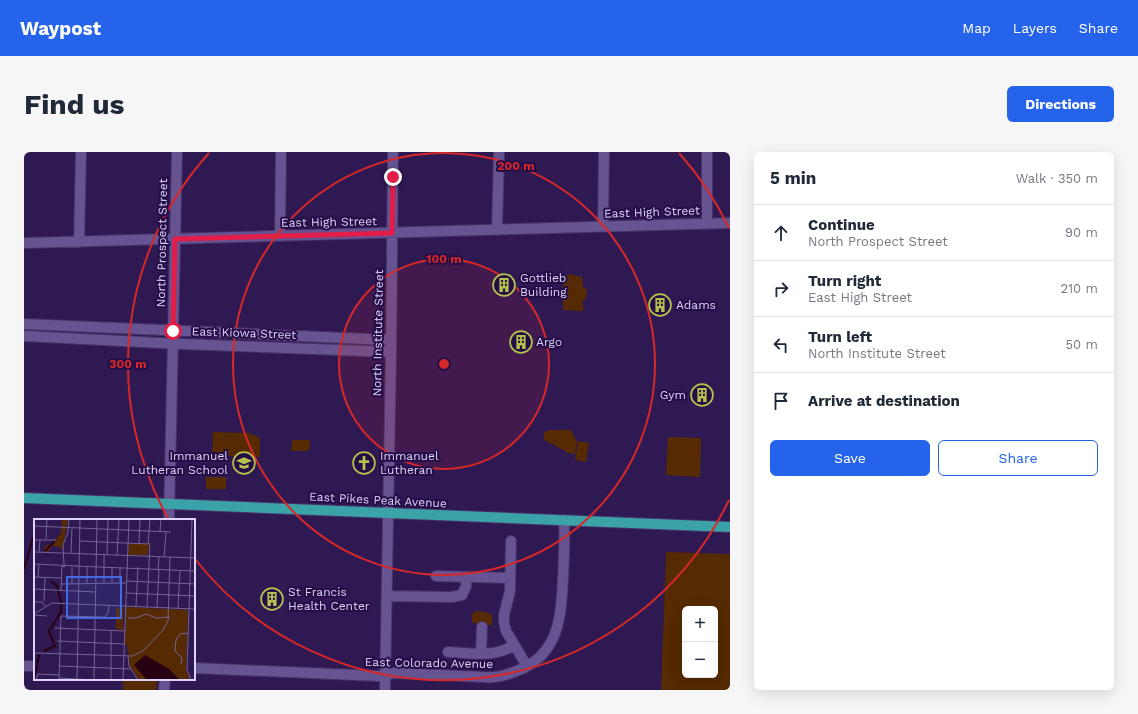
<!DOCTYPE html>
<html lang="en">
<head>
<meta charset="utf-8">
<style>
  body { margin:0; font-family:"Work Sans",sans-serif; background:#f6f6f7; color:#1f2937 }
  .controls { position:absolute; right:12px; bottom:12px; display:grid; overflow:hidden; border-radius:6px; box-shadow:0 4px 16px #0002 }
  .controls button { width:36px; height:36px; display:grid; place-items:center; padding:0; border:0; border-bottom:1px solid #e0e1e3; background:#fff; color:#1f2937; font:20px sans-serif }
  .stop { position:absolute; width:12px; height:12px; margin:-9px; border:3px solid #e11d48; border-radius:50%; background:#fff }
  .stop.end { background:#e11d48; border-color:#fff; box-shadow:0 1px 4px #0008 }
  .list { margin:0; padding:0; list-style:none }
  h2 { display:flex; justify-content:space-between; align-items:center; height:52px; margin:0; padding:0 16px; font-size:17px }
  h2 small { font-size:13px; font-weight:400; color:#747a83 }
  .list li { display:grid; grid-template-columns:26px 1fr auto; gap:12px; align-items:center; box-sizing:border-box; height:56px; padding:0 16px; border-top:1px solid #e0e1e3 }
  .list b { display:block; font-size:15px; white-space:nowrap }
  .list p { margin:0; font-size:13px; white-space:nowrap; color:#747a83 }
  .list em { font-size:13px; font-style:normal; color:#747a83 }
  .actions { display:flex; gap:8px; padding:12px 16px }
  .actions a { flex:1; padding:9px 0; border:1px solid #2563eb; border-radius:6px; text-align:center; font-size:14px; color:#2563eb }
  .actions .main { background:#2563eb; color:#fff }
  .icon { flex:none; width:22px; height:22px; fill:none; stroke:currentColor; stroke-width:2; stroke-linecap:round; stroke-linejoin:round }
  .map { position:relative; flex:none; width:706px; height:538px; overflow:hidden; border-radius:6px }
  header { display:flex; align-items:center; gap:24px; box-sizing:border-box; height:56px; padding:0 20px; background:#2563eb; color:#fff }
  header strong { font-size:19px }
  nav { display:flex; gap:22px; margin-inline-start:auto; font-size:14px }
  .intro { display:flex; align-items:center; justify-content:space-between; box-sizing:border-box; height:96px; padding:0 24px }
  h1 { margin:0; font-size:28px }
  .button { padding:10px 18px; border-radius:6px; background:#2563eb; color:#fff; font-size:14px; font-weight:700 }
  main { display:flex; gap:24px; padding:0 24px }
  aside { flex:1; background:#fff; border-radius:6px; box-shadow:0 4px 16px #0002 }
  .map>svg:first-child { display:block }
  .green { fill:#562a02; fill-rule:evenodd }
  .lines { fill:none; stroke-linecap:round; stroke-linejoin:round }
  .stream { stroke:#290011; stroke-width:2 }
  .minor-casing { stroke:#473366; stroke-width:12 }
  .major-casing { stroke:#473366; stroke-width:12 }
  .minor { stroke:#665392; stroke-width:10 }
  .major { stroke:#3ba3a8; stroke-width:10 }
  .route { stroke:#e11d48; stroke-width:5 }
  .ring { fill:none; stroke:#d62828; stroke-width:2 }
  .labels { text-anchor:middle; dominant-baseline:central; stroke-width:4; stroke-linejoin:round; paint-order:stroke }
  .street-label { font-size:12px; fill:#ddd5f9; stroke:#250e48 }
  .poi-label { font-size:12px; fill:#ddd5f9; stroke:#250e48; text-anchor:start }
  .inset-river { fill:none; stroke:#290011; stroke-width:2 }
  .inset-road { fill:none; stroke:#746495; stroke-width:1 }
  .view { fill:#4369df; fill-opacity:0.15; stroke:#4369df; stroke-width:2 }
  .inset-edge { fill:none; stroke:#ddd5f9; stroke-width:2 }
  .centre { fill:#d62828; stroke:#250e48; stroke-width:2 }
  .ring-label { font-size:12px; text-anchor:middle; font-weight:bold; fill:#d62828; stroke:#250e48; stroke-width:4; stroke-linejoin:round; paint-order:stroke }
</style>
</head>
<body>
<header>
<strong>Waypost</strong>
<nav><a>Map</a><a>Layers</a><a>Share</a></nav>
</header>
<div class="intro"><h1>Find us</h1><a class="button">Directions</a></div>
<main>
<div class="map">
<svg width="706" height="538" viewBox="0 0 706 538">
  <rect width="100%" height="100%" fill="#2e1953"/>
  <!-- green -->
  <path class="green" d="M545,122l13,3 1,10 4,3 -1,9 -3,1v11l-20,-1v-11l-2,-2 4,-21z
    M524,278h23l6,12 -2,12h-4l-27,-14v-7z
    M189,280l36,1 11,5v19l-32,-1 -16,-4z
    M644,285l33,1 -1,39 -34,-2z
    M268,288h18l-1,11h-18z
    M554,289l11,2 -3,19 -11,-2z
    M182,325h20v12h-20z
    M642,400l64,2v136h-69zM661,457h30v66h-30z
    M451,459l11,1 6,3v11l-8,-3 -8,1 -4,-2v-8z
    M99,527h34l-1,11h-33z"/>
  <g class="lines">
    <!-- stream -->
    <path class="stream" d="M0,417l11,-38"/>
    <!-- minor casing -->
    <g class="minor-casing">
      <path id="minor" d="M683,71v-71
        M579,75l1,-75
        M473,78l2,-78
        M256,83l1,-83
        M55,90l2,-90
        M0,91l706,-20
        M0,172l367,16
        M0,184l157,8 210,8
        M145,368l8,-368
        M487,389l-1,50 -6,24v7l2,9 21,35
        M412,424l74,2
        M363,444l65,1 10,-2 4,-9v-9
        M424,500c22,1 47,6 66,-7
        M457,501l1,-26
        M0,514h11
        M170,516l185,8 15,-3c23,1 45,2 68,3 10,0 22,2 33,1 11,-1 19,-5 29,-9 36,-18 37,-54 39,-90 1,-19 2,-38 1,-58
        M140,538l1,-11
        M361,538l6,-338 2,-200"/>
    </g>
    <!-- major casing -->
    <g class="major-casing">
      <path id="major" d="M0,346l706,29"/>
    </g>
    <!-- minor -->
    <use href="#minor" class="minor"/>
    <!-- major -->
    <use href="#major" class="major"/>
  </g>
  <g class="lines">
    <!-- route -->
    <path class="route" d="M149,179l2,-92 217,-6 1,-56"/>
  </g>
  <!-- distance rings -->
  <circle cx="420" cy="212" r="105" fill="#d62828" fill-opacity=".12"/>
  <g class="ring">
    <circle cx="420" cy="212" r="105"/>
    <circle cx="420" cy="212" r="211"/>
    <path d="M705 348A316 316 0 0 1 171 407M145 368A316 316 0 0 1 185 1M655 1A316 316 0 0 1 705 76"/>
  </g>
  <!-- icons -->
  <defs>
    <g id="building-ring" transform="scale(1.15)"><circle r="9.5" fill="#250e48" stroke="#b3c24b" stroke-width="1.5"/><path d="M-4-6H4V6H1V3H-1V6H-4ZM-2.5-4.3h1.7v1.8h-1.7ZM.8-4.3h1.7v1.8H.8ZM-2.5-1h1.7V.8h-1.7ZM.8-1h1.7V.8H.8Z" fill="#b3c24b"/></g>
    <g id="school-ring" transform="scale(1.15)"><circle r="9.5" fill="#250e48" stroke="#b3c24b" stroke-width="1.5"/><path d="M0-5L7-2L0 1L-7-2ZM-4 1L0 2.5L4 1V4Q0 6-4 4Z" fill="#b3c24b"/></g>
    <g id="church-ring" transform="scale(1.15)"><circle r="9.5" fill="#250e48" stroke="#b3c24b" stroke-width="1.5"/><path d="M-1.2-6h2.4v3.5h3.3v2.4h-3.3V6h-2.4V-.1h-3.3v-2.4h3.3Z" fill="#b3c24b"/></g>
  </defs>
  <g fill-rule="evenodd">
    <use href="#building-ring" x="480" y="133"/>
    <use href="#building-ring" x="636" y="153"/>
    <use href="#building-ring" x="497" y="190"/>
    <use href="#building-ring" x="678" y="243"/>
    <use href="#school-ring" x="220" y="311"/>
    <use href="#church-ring" x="340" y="311"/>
    <use href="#building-ring" x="248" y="447"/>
  </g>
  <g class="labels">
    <!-- street labels -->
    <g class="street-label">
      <text transform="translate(628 60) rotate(-2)">East High Street</text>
      <text transform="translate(305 70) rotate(-1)">East High Street</text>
      <text transform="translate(138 91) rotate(-89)">North Prospect Street</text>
      <text transform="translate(220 181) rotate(2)">East Kiowa Street</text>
      <text transform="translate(354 181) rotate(-89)">North Institute Street</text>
      <text transform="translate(354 348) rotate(3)">East Pikes Peak Avenue</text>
      <text transform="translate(405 511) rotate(1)">East Colorado Avenue</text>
    </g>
    <!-- poi labels -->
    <g class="poi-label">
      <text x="496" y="126">Gottlieb<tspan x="496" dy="14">Building</tspan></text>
      <text x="652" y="153">Adams</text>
      <text x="512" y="190">Argo</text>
      <text x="662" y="243" text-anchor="end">Gym</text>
      <text x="204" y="304" text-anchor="end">Immanuel<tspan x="204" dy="14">Lutheran School</tspan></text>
      <text x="356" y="304">Immanuel<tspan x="356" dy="14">Lutheran</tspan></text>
      <text x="264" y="440">St Francis<tspan x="264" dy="14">Health Center</tspan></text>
    </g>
  </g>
  <!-- overview -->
  <g transform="translate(10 367)">
    <rect width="161" height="161" fill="#2e1953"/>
    <path d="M28,0h6l-6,32 -2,-4 -8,-1 -4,6 -4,-1 1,-5 8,-3 8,-10zM115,24l-1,12h-20l1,-11zM92,88l62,3 -2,59 4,11h-51l-9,-13 -3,-22h-2zM82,89l8,1 -1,21 -7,-1z" fill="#562a02"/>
    <path d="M111,136l24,14 11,11h-33l-13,-15z" fill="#290011"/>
    <path class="inset-river" d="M11,32l10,-10M17,62l6,5 4,16M10,132l11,-5 -6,-15 12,-19v-7M0,161l5,-25"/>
    <path class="inset-road" d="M0,7l137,6M126,12l1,-12M12,20l1,-20M0,21h22M46,22l68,3 2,-25M105,25l1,-25M0,33l161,6M5,33l1,-12M37,34l1,-25M73,36l1,-36M83,36l2,-36M130,38l2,-25M0,45l43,2M30,46l-1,-20 5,-13 1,-13M41,47l120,5M124,50l1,-12M0,58l28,1M4,58l1,-13M93,62l68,3M70,64v-29M78,64v-16M86,64v-16M27,65l66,-1M38,65v-17M53,65v-18M0,70l61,3M27,72l1,-25 3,1M92,74l69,3M10,82l1,-23M0,83h8l4,5M102,87l2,-39M113,88l3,-64M123,88l2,-38M144,89l2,-37M0,95l18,-11 143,6M0,96l13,1M94,99h8l10,-4 10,4 14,-1M21,109l70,3M23,122l67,3M0,134l99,3 11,-6 19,-20 5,-9 2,-64M94,137l1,10 9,14M147,145l1,-6 -7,-7 1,-11 4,-6 8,-1M25,147l71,3M25,159l34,2M2,161l2,-6 21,1M25,161l2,-64 43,1 4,-3 1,-9M43,161l3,-161M60,161l3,-161M77,161v-50M89,161l6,-161M157,161l-4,-11 5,-150"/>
    <path class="view" d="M33,58h54v41h-54z"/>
    <rect width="161" height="161" class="inset-edge"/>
  </g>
  <circle cx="420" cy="212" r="6" class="centre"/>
  <g class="ring-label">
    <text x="492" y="18">200 m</text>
    <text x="420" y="111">100 m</text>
    <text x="104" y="216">300 m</text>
  </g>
</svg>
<div class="controls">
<button>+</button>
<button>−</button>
</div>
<div class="stop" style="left:149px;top:179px"></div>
<div class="stop end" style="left:369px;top:25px"></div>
</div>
<aside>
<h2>5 min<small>Walk · 350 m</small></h2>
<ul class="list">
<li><svg class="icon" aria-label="ahead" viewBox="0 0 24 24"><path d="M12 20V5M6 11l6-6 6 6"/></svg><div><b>Continue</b><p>North Prospect Street</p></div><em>90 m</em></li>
<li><svg class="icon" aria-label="right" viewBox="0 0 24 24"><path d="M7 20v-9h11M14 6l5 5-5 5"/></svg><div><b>Turn right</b><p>East High Street</p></div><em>210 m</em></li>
<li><svg class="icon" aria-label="left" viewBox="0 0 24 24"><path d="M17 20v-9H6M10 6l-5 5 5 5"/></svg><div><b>Turn left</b><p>North Institute Street</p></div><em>50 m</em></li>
<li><svg class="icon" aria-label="arrive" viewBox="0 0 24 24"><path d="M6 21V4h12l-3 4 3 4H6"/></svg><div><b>Arrive at destination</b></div></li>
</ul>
<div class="actions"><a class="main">Save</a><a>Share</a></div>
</aside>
</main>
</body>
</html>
